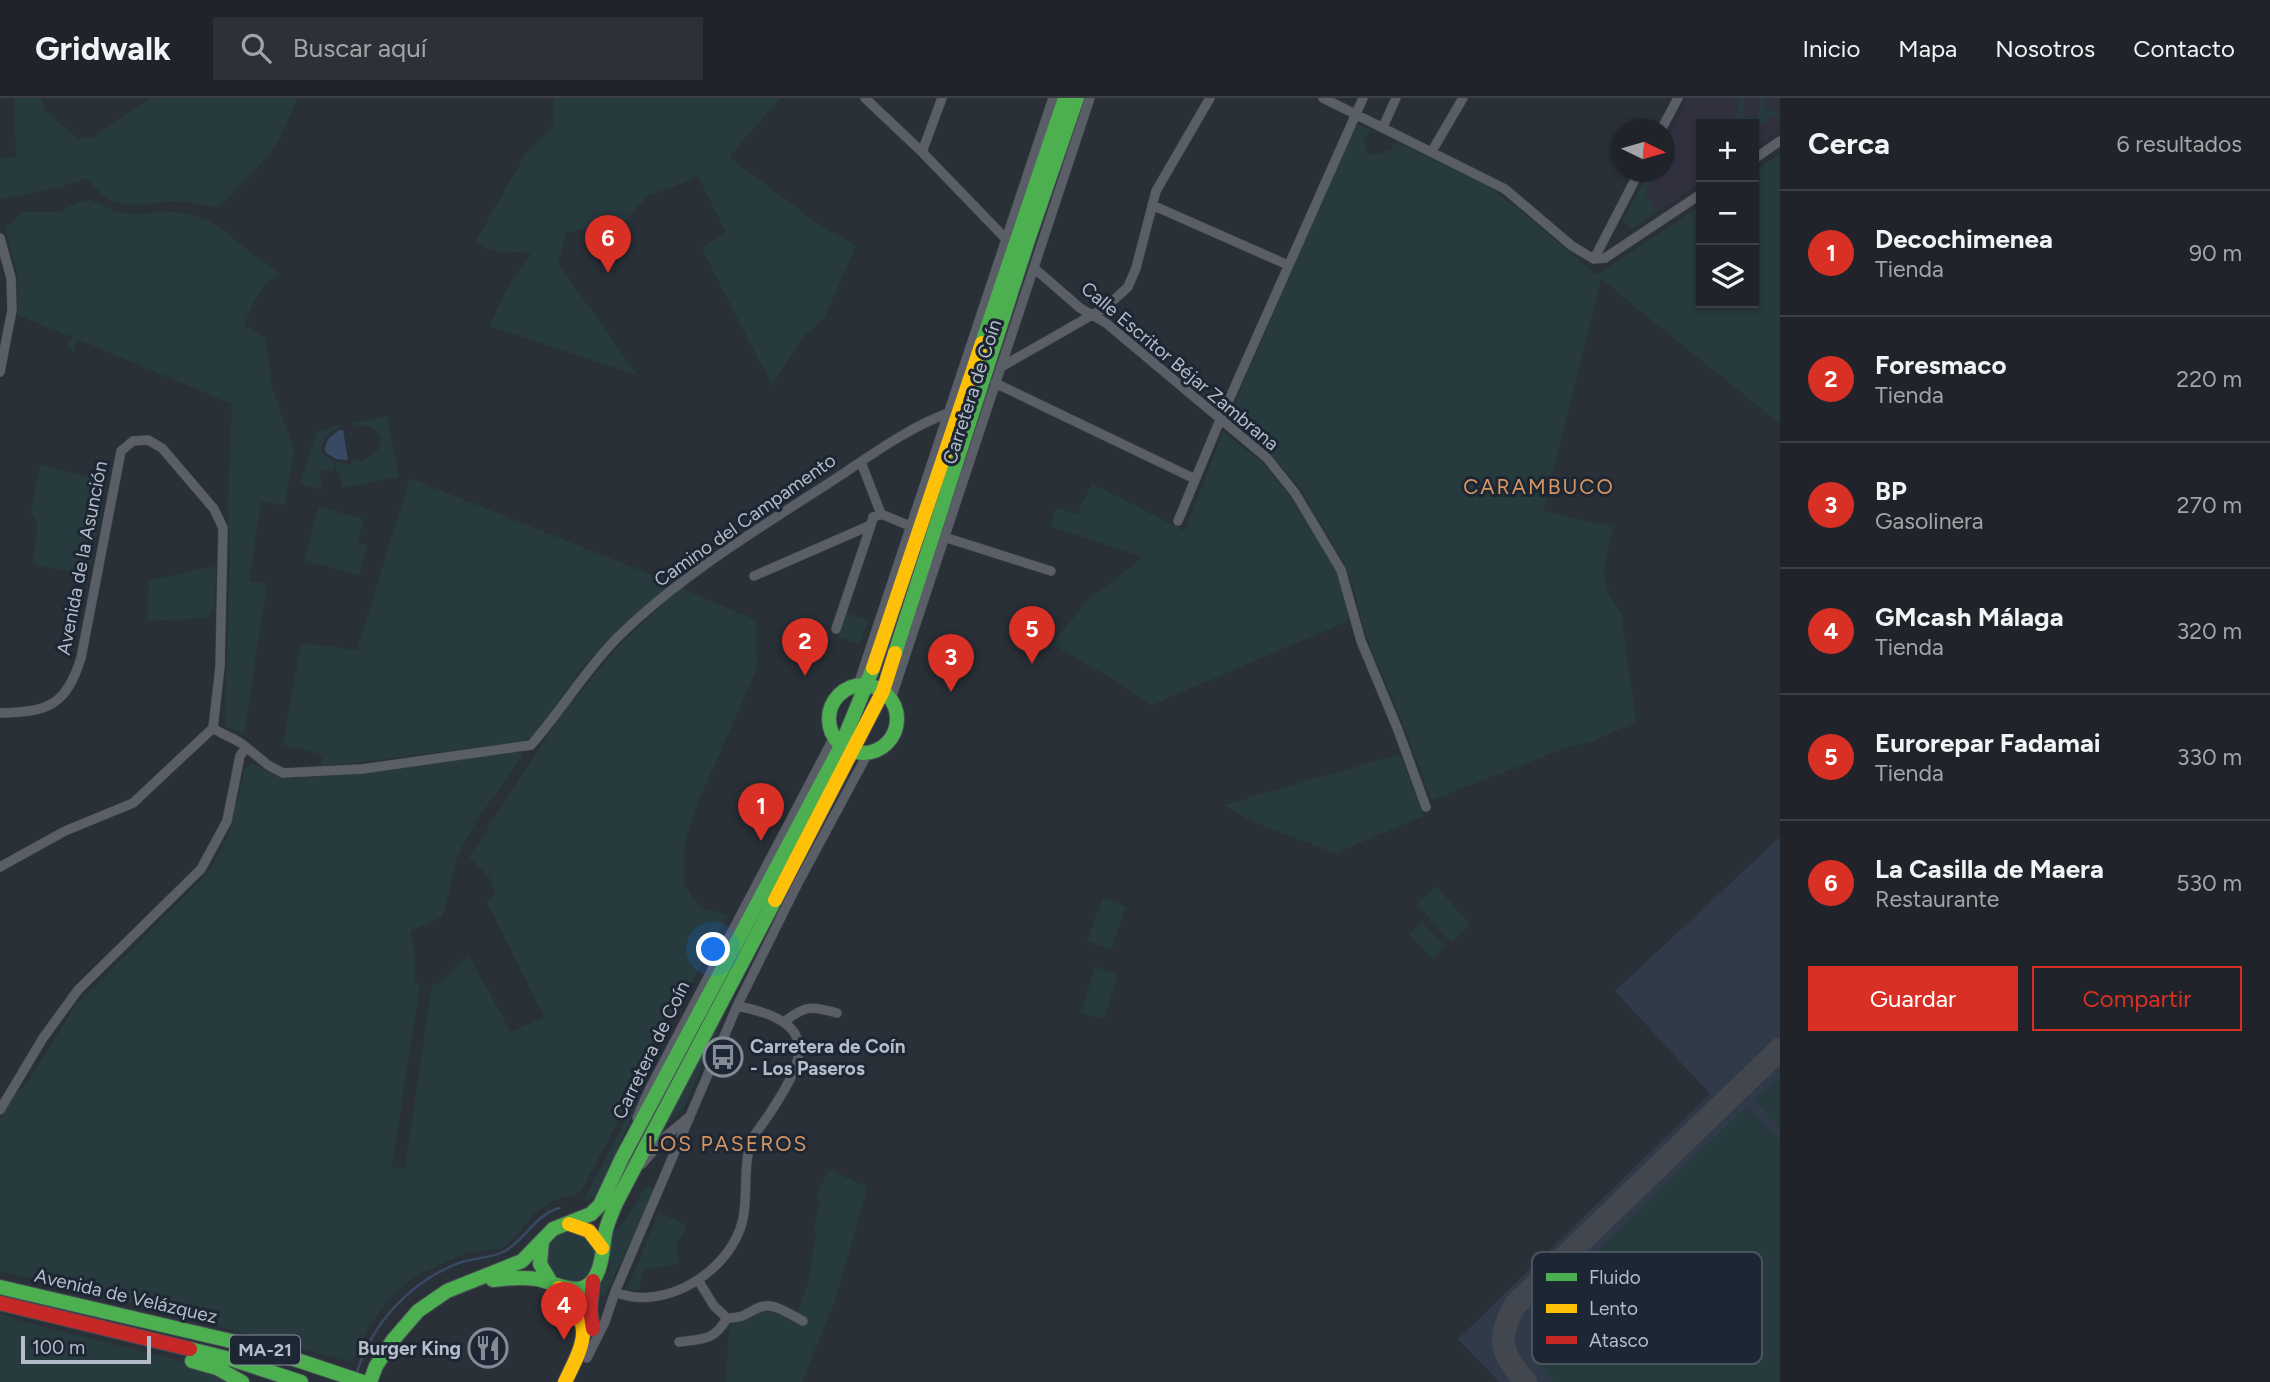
<!DOCTYPE html>
<html lang="es">
<head>
<meta charset="utf-8">
<style>
  body { margin:0; font-family:Figtree,sans-serif; background:#2d3036; color:#f1f3f6 }
  .controls { position:absolute; right:21px; top:21px; display:grid; overflow:hidden; border-radius:0px; box-shadow:0 2px 5px #0004 }
  .controls button { width:63px; height:63px; display:grid; place-items:center; padding:0; border:0; border-bottom:2px solid #3d4147; background:#20242a; color:#f1f3f6; font:35px sans-serif }
  .compass { position:absolute; left:1612px; top:21px; width:63px; height:63px; border-radius:50%; background:#20242a; box-shadow:0 2px 5px #0004; rotate:95deg }
  .scale { position:absolute; left:21px; bottom:18px; width:130px; box-sizing:border-box; padding-left:7px; border:4px solid #b4bcc9; border-top:0; font-size:19px; line-height:24px; white-space:nowrap; color:#b4bcc9; -webkit-text-stroke:5px #1d2633; paint-order:stroke }
  .you { position:absolute; left:714px; top:852px; width:24px; height:24px; margin:-18px; border:5px solid #fff; border-radius:50%; background:#1a73e8; box-shadow:0 0 0 10px #1a73e833 }
  .badge { display:grid; place-items:center; width:46px; height:46px; border-radius:50%; background:#d93025; color:#fff; font-size:23px; font-weight:700 }
  .pin { position:absolute; translate:-50% -58px; filter:drop-shadow(0 2px 4px #0008) }
  .pin::after { content:''; position:absolute; top:37px; width:24px; height:21px; background:inherit; clip-path:polygon(0 0,100% 0,50% 100%) }
  .list { margin:0; padding:0; list-style:none }
  h2 { display:flex; justify-content:space-between; align-items:center; height:91px; margin:0; padding:0 28px; font-size:30px }
  h2 small { font-size:23px; font-weight:400; color:#a2a4a8 }
  .list li { display:grid; grid-template-columns:46px 1fr auto; gap:21px; align-items:center; box-sizing:border-box; height:126px; padding:0 28px; border-top:2px solid #3d4147 }
  .list b { display:block; font-size:26px; white-space:nowrap }
  .list p { margin:0; font-size:23px; white-space:nowrap; color:#a2a4a8 }
  .list em { font-size:23px; font-style:normal; color:#a2a4a8 }
  .actions { display:flex; gap:14px; padding:21px 28px }
  .actions a { flex:1; padding:16px 0; border:2px solid #d93025; border-radius:0px; text-align:center; font-size:24px; color:#d93025 }
  .actions .main { background:#d93025; color:#fff }
  .icon { flex:none; width:38px; height:38px; fill:none; stroke:currentColor; stroke-width:2; stroke-linecap:round; stroke-linejoin:round }
  .map { position:relative; flex:none; width:1780px; height:1284px; overflow:hidden }
  header { display:flex; align-items:center; gap:42px; box-sizing:border-box; height:98px; padding:0 35px; background:#20242a; border-bottom:2px solid #3d4147 }
  header strong { font-size:33px }
  nav { display:flex; gap:38px; margin-inline-start:auto; font-size:24px }
  .search { width:490px; height:63px; background:#2d3036; display:flex; align-items:center; gap:18px; box-sizing:border-box; padding:0 24px; border-radius:0px; color:#a2a4a8; font-size:26px }
  main { display:flex }
  aside { flex:1; background:#20242a }
  .map>svg:first-child { display:block }
  .medical { fill:#31303e }
  .airport { fill:#313a48 }
  .green { fill:#273a3e }
  .water { fill:#384963 }
  .lines { fill:none; stroke-linecap:round; stroke-linejoin:round }
  .stream { stroke:#384963; stroke-width:2.5 }
  .taxiway { stroke:#42464e; stroke-width:23 }
  .street-casing { stroke:#484c53; stroke-width:10 }
  .fast-casing { stroke:#484c55; stroke-width:16 }
  .slow-casing { stroke:#484c55; stroke-width:16 }
  .jam-casing { stroke:#484c55; stroke-width:16 }
  .street { stroke:#5a5e66; stroke-width:9 }
  .fast { stroke:#4caf50; stroke-width:14 }
  .slow { stroke:#ffc107; stroke-width:14 }
  .jam { stroke:#c62828; stroke-width:14 }
  .labels { text-anchor:middle; dominant-baseline:central; stroke-width:6; stroke-linejoin:round; paint-order:stroke }
  .shield { fill:#1d2633; stroke:#878f9c; stroke-width:2 }
  .shield-label { font-size:18px; font-weight:bold; fill:#b4bcc9 }
  .street-label { font-size:19px; fill:#b4bcc9; stroke:#1d2633 }
  .poi-label { font-size:19px; font-weight:bold; fill:#b4bcc9; stroke:#1d2633; text-anchor:start }
  .neighbourhood-label { font-size:21px; letter-spacing:2px; fill:#d59563; stroke:#1d2633 }
  .key { fill:#1d2633; stroke:#4a5360; stroke-width:2 }
  .key-label { font-size:19px; fill:#b4bcc9 }
</style>
</head>
<body>
<header>
<strong>Gridwalk</strong>
<div class="search"><svg class="icon" aria-label="search" viewBox="0 0 24 24"><circle cx="10" cy="10" r="6"/><path d="M15 15l6 6"/></svg>Buscar aquí</div>
<nav><a>Inicio</a><a>Mapa</a><a>Nosotros</a><a>Contacto</a></nav>
</header>
<main>
<div class="map">
<svg width="1780" height="1284" viewBox="0 0 1780 1284">
  <rect width="100%" height="100%" fill="#2a3038"/>
  <!-- medical -->
  <path class="medical" d="M1688,0h92v32l-26,17v-23h-53v58l-68,46 -7,-1 -2,-7 25,-48h15l1,-29z"/>
  <!-- airport -->
  <path class="airport" d="M1780,739v545h-281l-41,-43 252,-245 -95,-103z"/>
  <!-- green -->
  <path class="green" d="M14,0h29v11l35,30 16,-2 57,-39h147l-21,46 -19,23 -39,40c-15,0 -29,-6 -44,-6 -23,1 -48,10 -69,-4 -8,-5 -14,-13 -20,-19l-28,10 -58,11v-41l16,-1z
    M553,0h227l-51,59 86,65 41,24 -32,72 -23,21 -29,46 -71,-138 25,-14 -28,-57 -27,12 -22,7 -24,25 -59,13 -8,30 79,112 -148,-49 22,-45 20,-28 -40,-2 -15,-10 49,-86 28,-29z
    M1738,0h7l-1,19 14,1 1,-20h7v12l13,1 1,-7v13l-8,-1 -17,12 -3,-4h-16z
    M1359,26l12,6 -8,11 5,13 8,1 16,-6 2,-8 92,44 29,21 81,69 105,-69v97h53v-132l26,-17v270l-179,-145 -58,232 71,16c-10,37 -18,53 7,86l15,109 -45,20 -28,7 -131,51 -34,-88 -26,-61 -9,-25 -9,-37 -10,-26 -45,-77 -21,-23 -50,-45 126,-290z
    M1649,74h10l-8,5 3,5 -7,5 -2,7 12,18 -24,16h-4l-5,-4v-5z
    M90,102c15,7 29,15 46,14 13,0 25,-4 38,-2 38,5 43,14 71,36 11,9 24,16 35,25 -20,10 -28,33 -36,52l21,12 7,50 22,64 -9,54 -24,-3 -12,79 18,3 -23,150 -19,-8 5,-167 -2,-54 4,-101 -155,-65 -3,13 -3,-1 -4,-7 7,-6 -56,-23 -1,-42 -12,-46 19,-15h33l22,-10z
    M387,318l12,61 -57,11 -2,-16 -4,-2v-8l15,2 1,-3 7,-2 3,3v-2c30,-11 23,-35 -8,-35v-2z
    M341,327v2c-11,5 -20,11 -19,25l12,9v8l-14,2 2,19 -22,-7 17,-52z
    M1223,334l39,30 26,32 49,77 8,26 3,24 -196,84 -36,-24 -64,-37 41,-50 15,-9 35,-28 -93,-31 6,-18 21,6 15,-30 93,47z
    M40,366l67,19 -18,92 -56,-11 5,-39 -7,-13z
    M410,380l262,105 -58,52 -31,31 -44,64 -9,8 -11,4 -199,25 4,-12 -41,-10 18,-102 56,7z
    M319,409l45,12 -6,24 9,3 -8,29 -55,-15z
    M216,468l-1,44h-5v8l-63,3 2,-41z
    M681,490l75,32 1,48 -59,135 -13,39 -1,42 14,22 29,10 -147,277 -26,7 -20,13 -20,26 -14,10 -34,4 -53,24 -29,28 -18,26 -8,22 -8,9 -291,-78 -59,-12v-152l14,-25 12,-10 49,-79 127,-127 13,-17 14,-29 16,-65 7,-5 34,16 40,-3 193,-25 3,4 -3,6 -38,53 -18,31 -7,15 -11,50 -4,7 -31,14 4,17 1,32 5,4 -28,182 13,3 27,-184 9,-3 27,-27 43,77 33,-15 -58,-117 10,-5 -7,-18 -20,-20 93,-143 60,-72z
    M846,515l22,7 -8,24 -22,-7z
    M1400,656l24,62 -89,37 -84,-32 -27,-16z
    M1436,788l34,38 -19,18 -34,-38z
    M1103,800l23,9 -15,43 -24,-9z
    M1422,824l23,25 -13,12 -23,-25z
    M1095,869l23,8 -14,45 -23,-8z
    M735,892l-51,117 -19,19 1,3 -4,3 -1,-1z
    M1780,978v52l-26,-28z
    M639,996l3,1 -21,46 -6,21 -19,37 -4,-2 -3,4 -4,-3z
    M1747,1008l33,34v242h-226l-21,-24 -2,-26 6,-23z
    M825,1073l5,2 1,-2 37,16 -33,113 -33,82h-76l3,-58 24,-6 6,-6 8,-3 30,6 12,-36 7,-47 -3,-1 7,-30 -4,-2 10,-24z
    M646,1088l10,4c-16,36 -35,70 -51,106h-8l2,-9 10,-18 4,-40 7,-1z
    M659,1114l28,14 -11,20 4,17 -36,7 -6,20 -11,-1z
    M546 1158a25 25 0 1 1 50 0a25 25 0 1 1-50 0Z
    M0,1215l17,7 180,45 37,17h-234z"/>
  <!-- water -->
  <path class="water" d="M340,332h3l5,30 -12,-1 -11,-7c-1,-11 6,-17 15,-22z"/>
  <g class="lines">
    <!-- stream -->
    <path class="stream" d="M357,1274c15,-49 54,-91 102,-109 15,-6 32,-4 46,-12 21,-12 30,-36 54,-43"/>
    <!-- taxiway -->
    <path class="taxiway" d="M1526,1284c-25,-27 -30,-43 -11,-77l265,-256"/>
    <!-- street casing -->
    <g class="street-casing">
      <path id="street" d="M865,0l57,54 84,87
        M1323,0l182,91 67,57 22,13
        M1383,29l13,-29
        M1661,32l17,-32
        M1432,53l31,-53
        M922,54l20,-54
        M1754,61l26,-18
        M1152,107l136,60
        M0,140l11,40 1,32 -12,62
        M1594,161l11,-1 96,-64
        M1594,161l45,-87
        M1034,170l46,40 26,15 161,135 28,35 46,77 20,71 37,89 28,77
        M1001,269l105,-60 22,-20 8,-19 20,-77 54,-93
        M995,285l200,96
        M861,364l20,52 29,12
        M1178,423l42,-101 143,-322
        M944,439l107,34
        M754,478l117,-51
        M836,531l35,-104 2,-8 8,-3
        M858,587l195,-587
        M891,601l199,-601
        M0,615c48,-1 66,-7 81,-55l40,-207 12,-10 15,-1 14,8 52,61 9,19 -3,139 -7,61
        M246,649l22,18 15,8 79,-4 169,-24c31,-35 54,-75 87,-108 62,-61 138,-107 211,-154 37,-24 76,-54 119,-70
        M0,769l65,-36 68,-28 80,-75
        M785,923c21,-16 27,-15 52,-8
        M0,1012l43,-72 35,-48 123,-121 26,-48 13,-65 6,-9c-10,-9 -22,-11 -33,-19
        M637,1020l12,-28 185,-353
        M642,1066l24,-28 23,-19
        M698,1182l16,26 13,12
        M615,1194c50,21 117,-22 128,-73 5,-24 0,-51 7,-74 3,-11 14,-22 20,-32 38,-58 49,-91 -33,-107
        M679,1244c24,-3 35,-1 48,-24 21,1 23,-10 38,-12 11,-2 28,10 38,15
        M587,1260l18,-36 10,-30 122,-286 60,-121 71,-132"/>
    </g>
    <!-- fast casing -->
    <g class="fast-casing">
      <path id="fast" d="M982,245l83,-245
        M895,555l133,-413 49,-142
        M829 621a34 34 0 1 1 68 0a34 34 0 1 1-68 0Z
        M542,1143l-2,23 12,20
        M493,1182c14,-2 29,-3 44,-1 21,4 49,24 61,-8 5,-12 5,-25 7,-37 2,-11 7,-21 11,-31l159,-303
        M0,1189l261,61 102,34
        M190,1251l44,11 67,22
        M192,1263l25,7 25,14
        M370,1284l6,-16 17,-26 25,-29 29,-20 75,-30 31,-32 38,-15 9,-9 22,-47 219,-412 32,-78"/>
    </g>
    <!-- slow casing -->
    <g class="slow-casing">
      <path id="slow" d="M873,570l109,-325
        M775,802l108,-209 12,-38
        M569,1126l20,7 13,17
        M559,1190c35,38 27,51 6,94"/>
    </g>
    <!-- jam casing -->
    <g class="jam-casing">
      <path id="jam" d="M593,1183l-3,29 3,19
        M0,1205l190,46"/>
    </g>
    <!-- street -->
    <use href="#street" class="street"/>
    <!-- fast -->
    <use href="#fast" class="fast"/>
    <!-- slow -->
    <use href="#slow" class="slow"/>
    <!-- jam -->
    <use href="#jam" class="jam"/>
  </g>
  <!-- icons -->
  <defs>
    <g id="bus-ring" transform="scale(2.0125)"><circle r="9.5" fill="#1d2633" stroke="#848b96" stroke-width="1.5"/><path d="M-5-6H5V4H4V6H2V4H-2V6H-4V4H-5ZM-3.5-4V0h7V-4ZM-3.5 1.2v1.5H-2V1.2ZM2 1.2v1.5H3.5V1.2Z" fill="#848b96"/></g>
    <g id="restaurant-ring" transform="scale(2.0125)"><circle r="9.5" fill="#1d2633" stroke="#848b96" stroke-width="1.5"/><path d="M-5-6h1v4h1v-4h1v4h1v-4h1v5L-1.5 .5V6h-2V.5L-5-1ZM5-6V6H3V1.5H1.5Q1.5-4 5-6Z" fill="#848b96"/></g>
  </defs>
  <g fill-rule="evenodd">
    <use href="#bus-ring" x="723" y="959"/>
    <use href="#restaurant-ring" x="488" y="1250"/>
  </g>
  <g class="labels">
    <!-- shield labels -->
    <rect class="shield" x="230" y="1237.5" width="70" height="29" rx="5"/>
    <g class="shield-label">
      <text x="265" y="1252">MA-21</text>
    </g>
    <!-- street labels -->
    <g class="street-label">
      <text transform="translate(1180 268) rotate(40)">Calle Escritor Béjar Zambrana</text>
      <text transform="translate(972 294) rotate(-72)">Carretera de Coín</text>
      <text transform="translate(745 422) rotate(-35)">Camino del Campamento</text>
      <text transform="translate(82 460) rotate(-79)">Avenida de la Asunción</text>
      <text transform="translate(651 952) rotate(-64)">Carretera de Coín</text>
      <text transform="translate(126 1198) rotate(13)">Avenida de Velázquez</text>
    </g>
    <!-- poi labels -->
    <g class="poi-label">
      <text x="750" y="948">Carretera de Coín<tspan x="750" dy="22">- Los Paseros</tspan></text>
      <text x="461" y="1250" text-anchor="end">Burger King</text>
    </g>
    <!-- neighbourhood labels -->
    <g class="neighbourhood-label">
      <text x="1539" y="388">CARAMBUCO</text>
      <text x="728" y="1045">LOS PASEROS</text>
    </g>
  </g>
  <!-- legend -->
  <rect x="1532" y="1154" width="230" height="112" rx="10" class="key"/>
  <rect x="1546" y="1175" width="31" height="8" fill="#4caf50"/>
  <rect x="1546" y="1206" width="31" height="9" fill="#ffc107"/>
  <rect x="1546" y="1238" width="31" height="8" fill="#c62828"/>
  <g class="key-label">
    <text x="1589" y="1186">Fluido</text>
    <text x="1589" y="1217">Lento</text>
    <text x="1589" y="1249">Atasco</text>
  </g>
</svg>
<div class="controls">
<button>+</button>
<button>−</button>
<button><svg class="icon" aria-label="layers" viewBox="0 0 24 24"><path d="M12 4l9 5-9 5-9-5zM3 14l9 5 9-5"/></svg></button>
</div>
<svg class="compass" viewBox="-18 -18 36 36"><path d="M0-13l5 13h-10z" fill="#e53935"/><path d="M0 13l5-13h-10z" fill="#a2a4a8"/></svg>
<div class="scale">100 m</div>
<div class="you"></div>
<div class="pin badge" style="left:761px;top:743px">1</div>
<div class="pin badge" style="left:805px;top:578px">2</div>
<div class="pin badge" style="left:951px;top:594px">3</div>
<div class="pin badge" style="left:564px;top:1242px">4</div>
<div class="pin badge" style="left:1032px;top:566px">5</div>
<div class="pin badge" style="left:608px;top:175px">6</div>
</div>
<aside>
<h2>Cerca<small>6 resultados</small></h2>
<ul class="list">
<li><span class="badge">1</span><div><b>Decochimenea</b><p>Tienda</p></div><em>90 m</em></li>
<li><span class="badge">2</span><div><b>Foresmaco</b><p>Tienda</p></div><em>220 m</em></li>
<li><span class="badge">3</span><div><b>BP</b><p>Gasolinera</p></div><em>270 m</em></li>
<li><span class="badge">4</span><div><b>GMcash Málaga</b><p>Tienda</p></div><em>320 m</em></li>
<li><span class="badge">5</span><div><b>Eurorepar Fadamai</b><p>Tienda</p></div><em>330 m</em></li>
<li><span class="badge">6</span><div><b>La Casilla de Maera</b><p>Restaurante</p></div><em>530 m</em></li>
</ul>
<div class="actions"><a class="main">Guardar</a><a>Compartir</a></div>
</aside>
</main>
</body>
</html>
